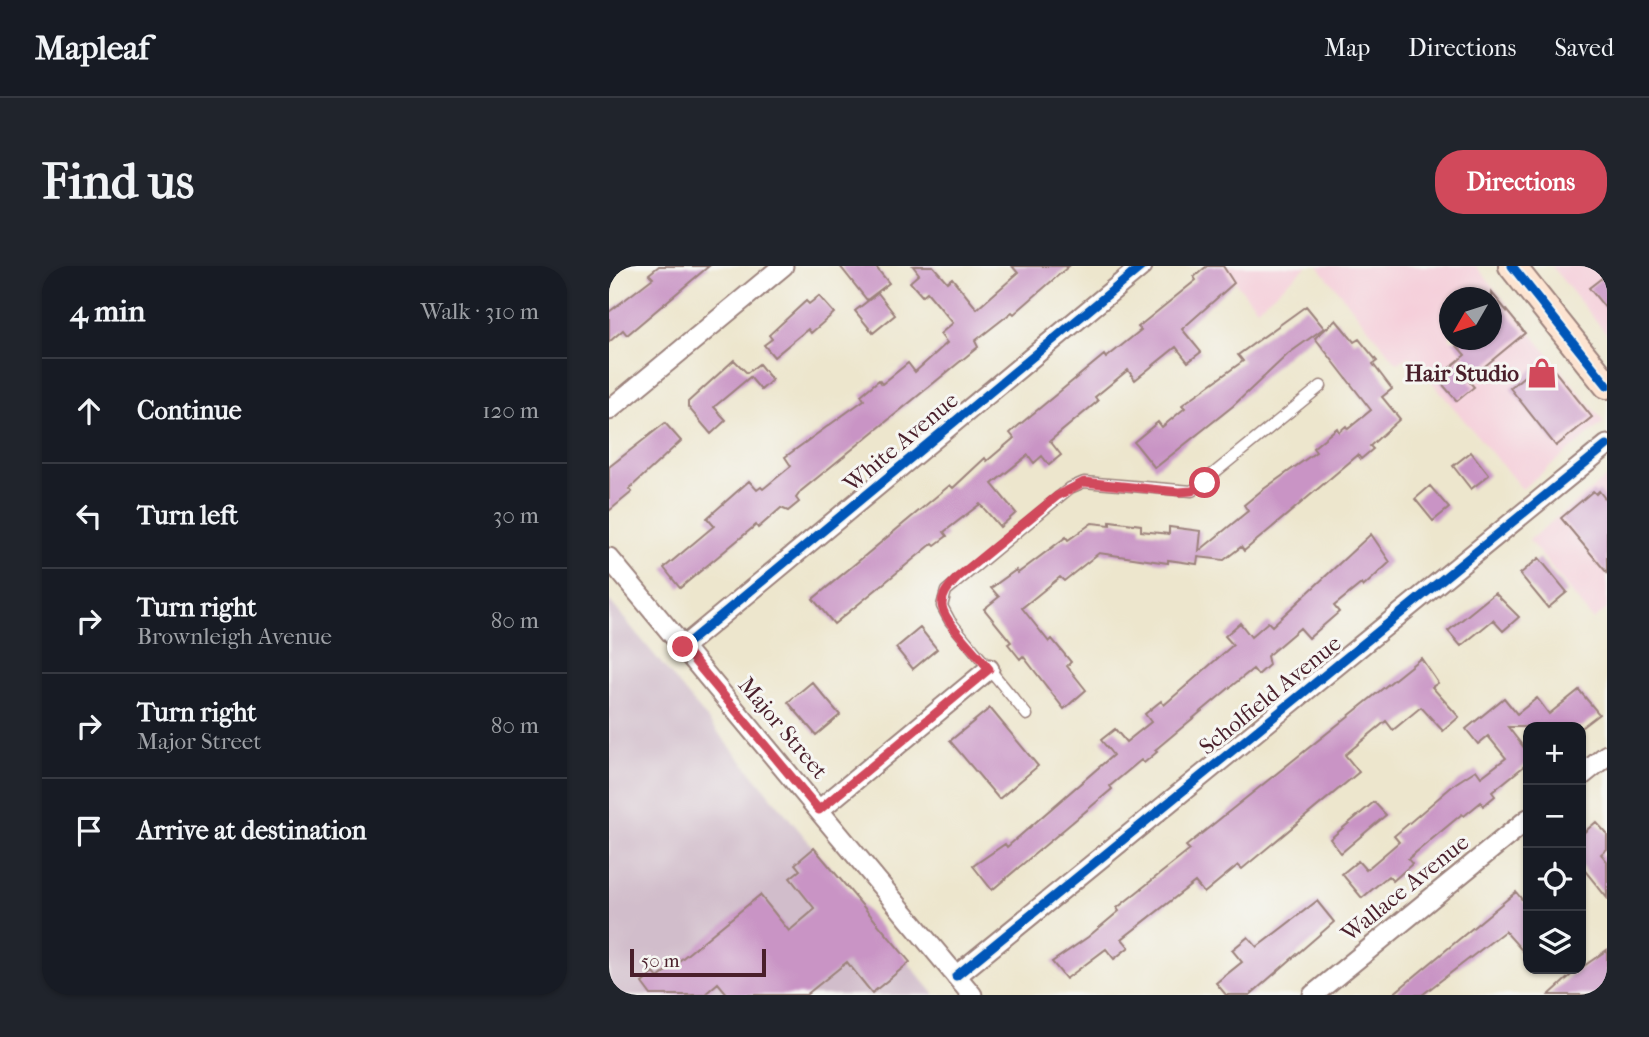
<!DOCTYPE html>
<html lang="en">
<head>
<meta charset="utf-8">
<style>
  body { margin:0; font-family:"IM FELL French Canon",serif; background:#20242c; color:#f1f3f6 }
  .controls { position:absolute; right:21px; bottom:21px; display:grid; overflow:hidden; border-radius:14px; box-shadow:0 2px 5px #0004 }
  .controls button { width:63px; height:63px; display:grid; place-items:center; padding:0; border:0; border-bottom:2px solid #363941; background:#171b24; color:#f1f3f6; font:35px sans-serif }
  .compass { position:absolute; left:830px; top:21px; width:63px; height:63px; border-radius:50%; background:#171b24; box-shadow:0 2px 5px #0004; rotate:231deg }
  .scale { position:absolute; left:21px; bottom:18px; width:136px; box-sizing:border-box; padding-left:7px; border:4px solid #4a1f2b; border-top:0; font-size:19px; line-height:24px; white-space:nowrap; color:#4a1f2b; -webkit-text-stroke:5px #f6f6f2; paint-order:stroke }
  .stop { position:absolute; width:21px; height:21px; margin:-16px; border:5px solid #d1495b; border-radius:50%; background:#fff }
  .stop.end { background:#d1495b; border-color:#fff; box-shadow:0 2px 7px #0008 }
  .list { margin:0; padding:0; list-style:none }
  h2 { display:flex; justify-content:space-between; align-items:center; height:91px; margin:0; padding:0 28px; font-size:30px }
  h2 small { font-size:23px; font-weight:400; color:#9ea1a6 }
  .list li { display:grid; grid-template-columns:46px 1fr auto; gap:21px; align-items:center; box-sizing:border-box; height:105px; padding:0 28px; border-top:2px solid #363941 }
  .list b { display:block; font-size:26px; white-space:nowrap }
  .list p { margin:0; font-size:23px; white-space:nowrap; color:#9ea1a6 }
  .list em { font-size:23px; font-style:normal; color:#9ea1a6 }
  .icon { flex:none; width:38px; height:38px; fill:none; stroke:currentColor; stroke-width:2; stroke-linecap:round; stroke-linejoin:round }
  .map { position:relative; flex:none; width:998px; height:729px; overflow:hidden; border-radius:28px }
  header { display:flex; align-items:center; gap:42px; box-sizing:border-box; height:98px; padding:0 35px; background:#171b24; border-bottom:2px solid #363941 }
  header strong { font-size:33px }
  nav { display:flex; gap:38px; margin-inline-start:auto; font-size:24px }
  .intro { display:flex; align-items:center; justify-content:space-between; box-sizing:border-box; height:168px; padding:0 42px }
  h1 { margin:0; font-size:49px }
  .button { padding:18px 32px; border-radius:28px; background:#d1495b; color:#fff; font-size:24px; font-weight:700 }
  main { display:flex; gap:42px; padding:0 42px }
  aside { flex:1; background:#171b24; border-radius:28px; box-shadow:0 2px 5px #0004 }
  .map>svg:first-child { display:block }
  .built { fill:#f5cfda; fill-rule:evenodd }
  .industrial { fill:#d1bdcb }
  .building { fill:#c994c5 }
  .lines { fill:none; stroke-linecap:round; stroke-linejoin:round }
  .lane-casing { stroke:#9c827c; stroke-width:13 }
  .street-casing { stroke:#9c827c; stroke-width:23 }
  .secondary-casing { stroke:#9c827c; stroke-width:30 }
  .lane { stroke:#fff; stroke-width:10 }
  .street { stroke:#fff; stroke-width:19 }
  .secondary { stroke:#fde4d1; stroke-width:26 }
  .cycleway-casing { stroke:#f6f6f2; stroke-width:13 }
  .cycleway { stroke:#0057b8; stroke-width:9 }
  .route { stroke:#d1495b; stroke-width:9 }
  .labels { text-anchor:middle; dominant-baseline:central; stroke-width:6; stroke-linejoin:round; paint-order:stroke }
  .poi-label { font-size:23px; font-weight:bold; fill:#4a1f2b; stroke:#f6f6f2; text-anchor:end }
  .street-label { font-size:23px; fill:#4a1f2b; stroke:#f6f6f2 }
</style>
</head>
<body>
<header>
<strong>Mapleaf</strong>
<nav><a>Map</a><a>Directions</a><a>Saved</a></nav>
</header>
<div class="intro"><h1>Find us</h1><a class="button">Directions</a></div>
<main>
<aside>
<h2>4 min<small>Walk · 310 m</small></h2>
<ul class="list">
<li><svg class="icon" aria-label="ahead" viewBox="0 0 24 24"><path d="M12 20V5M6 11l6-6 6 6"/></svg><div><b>Continue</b></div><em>120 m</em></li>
<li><svg class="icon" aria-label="left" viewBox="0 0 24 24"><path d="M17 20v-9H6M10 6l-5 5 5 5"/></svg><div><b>Turn left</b></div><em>30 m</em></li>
<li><svg class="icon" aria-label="right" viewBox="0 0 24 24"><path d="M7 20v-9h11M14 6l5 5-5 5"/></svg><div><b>Turn right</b><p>Brownleigh Avenue</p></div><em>80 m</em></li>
<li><svg class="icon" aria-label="right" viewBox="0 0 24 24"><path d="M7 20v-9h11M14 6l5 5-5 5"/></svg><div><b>Turn right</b><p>Major Street</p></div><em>80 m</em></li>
<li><svg class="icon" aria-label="arrive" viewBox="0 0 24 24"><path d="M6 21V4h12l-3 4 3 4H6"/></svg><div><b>Arrive at destination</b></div></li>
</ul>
</aside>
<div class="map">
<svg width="998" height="729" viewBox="0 0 998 729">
  <rect width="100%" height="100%" fill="#f6f6f2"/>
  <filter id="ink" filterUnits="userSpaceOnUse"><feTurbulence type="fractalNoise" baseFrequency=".0143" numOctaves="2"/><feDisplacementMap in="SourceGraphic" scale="14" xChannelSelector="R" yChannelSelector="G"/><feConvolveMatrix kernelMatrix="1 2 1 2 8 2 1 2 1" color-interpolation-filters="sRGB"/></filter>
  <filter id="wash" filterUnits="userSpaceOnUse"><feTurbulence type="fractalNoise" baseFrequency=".00686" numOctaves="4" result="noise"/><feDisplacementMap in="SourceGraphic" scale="28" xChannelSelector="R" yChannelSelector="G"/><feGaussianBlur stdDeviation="1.57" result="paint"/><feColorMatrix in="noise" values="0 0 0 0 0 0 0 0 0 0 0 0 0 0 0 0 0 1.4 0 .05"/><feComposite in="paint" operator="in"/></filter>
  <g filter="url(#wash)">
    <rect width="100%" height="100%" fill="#ede6cd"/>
    <!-- built -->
    <path class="built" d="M613,0h85l-50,42z
      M709,0h158l128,156 -82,67 -112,-133 -13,7zM841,32h42v42h-42z
      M942,0h56v68z
      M998,211v132l-14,11 -64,-80z"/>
    <!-- industrial -->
    <path class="industrial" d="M0,334l326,395h-326z"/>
    <g id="blocks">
      <!-- building -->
      <path class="building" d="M50,0h50l-82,69 -4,-5 -14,12v-30l44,-34 -4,-4z
        M231,0h35l14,17 -22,17z
        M304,0h20l14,16 5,-4 25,31 41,-36 -6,-7h57l-55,48 -2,-2 -37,29 3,6 -177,144 -5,7 3,4 -11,9 -7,-3 -23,20 -2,-3 -76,63 -16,-20 50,-42 -7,-8 42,-37 8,9 4,-3 2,2 28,-23 -6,-9 79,-57 -3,-5 18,-15 3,4 26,-21 7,9 32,-29 -7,-9 13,-11 -26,-31 -5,4 -12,-14 9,-8z
        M598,0h16l11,17 -52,46 19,23 -13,10 -12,-15 -41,33 -7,-10 -33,27 3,4 -48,40 11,14 -12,10 -7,-9 -8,7 -6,-8 -36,29 24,29 -16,14 -20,-23 -36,28 3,4 -12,9 -2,-2 -99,81 -21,-25 137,-114 3,3 32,-30 2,3 27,-23 -4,-5 8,-7 86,-71 2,3 35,-28 -3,-3 58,-47 -2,-3z
        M998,8v36l-18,-22z
        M269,27l17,22 -22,18 -18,-22z
        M883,27l33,40 -57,47 6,7 -17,14 -20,-23 28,-23 -13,-15h40z
        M210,30l15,17 -23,20 -3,-4 -34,28 -10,-12 8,-6 -3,-4 37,-34 3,3z
        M697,40l18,22 -36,26 -55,52 -78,62 -21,-26 24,-20 4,5 23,-19 -3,-3 61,-44 -5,-6z
        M727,54l18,22 5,-3 18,22 -4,3 19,25 -10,8 18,22 -30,27 3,3 -12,10 -3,-4 -114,96 -3,-4 -17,13 -26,-3 -1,7 -29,-4v3l-69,-10 -35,28 -4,-4 -38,31 27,34 3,-3 19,23 -4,4 19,24 -22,19 -41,-53 -3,3 -12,-15 3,-2 -27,-33 15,-12 -8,-9 25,-18 2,3 48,-36 2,3 24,-17 18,2v-4l31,4v6l28,3v-7l32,4 -2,20 49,-40 -4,-6 17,-14 55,-39 -3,-4 24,-20 2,4 7,-6 2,3 23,-19 -56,-72z
        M936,93l47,58 -36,29 -46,-58z
        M125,94l13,13 12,-9 13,16 -11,10 -11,-13 -36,30 12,13 -15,14 -23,-27v-5z
        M56,157l16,18 -52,48 3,3 -23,19v-44z
        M862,186l18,23 -18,14 -18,-23z
        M821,220l19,22 -16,13 -18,-22z
        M984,225l3,3 3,-3 8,10v72l-46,-55z
        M762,268l19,28 -27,25 -2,-3 -27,22 5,6 -30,26 -9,-10 -33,28 2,9 -11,10 -5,-6 -19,15 -79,66 2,2 -13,11 -3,-3 -31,26 2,3 -120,101 -19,-24 32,-22 2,3 106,-92 -12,-15 14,-11 11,13 25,-20 -6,-8 16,-13 3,4 69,-60 -8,-9 15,-13 11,14 17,-15 4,4z
        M930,292l28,34 -19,16 -28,-34z
        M886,327l24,24 -16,14 -10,-11 -32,26 -13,-15z
        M311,362l17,21 -24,20 -17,-21z
        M812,392l17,25 -6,4 27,30 -16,14 -22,-24 -28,23 -7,-9 -41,34 14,17 -117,97 -4,-4 -34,28 -9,-11 -73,57 7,8 -15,12 -8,-10 -40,30 -14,-17 36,-25 31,-26 -2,-3 73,-58 -4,-4z
        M203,416l28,33 -24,20 -28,-33z
        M970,424l20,24 -17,13h-74l20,26v10l-36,29 3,4 -12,10 -2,-4 -17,14 -2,-2 -54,45 4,5 -19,17 -5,-5 -26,22 -20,-24 16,-13 8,9 33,-28 -5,-6 62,-53 20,-13 5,7 25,-19 -18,-22 -10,8 -12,-15 38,-31 13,16 20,-16 12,16z
        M381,442l48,58 -39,33 -49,-58z
        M765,536l12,13 -45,38 -11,-14z
        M987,556l11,12v15l-6,5 6,7v37l-26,-32v-31z
        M205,582l96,114 -38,31 -25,-31 -41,33h-78l-10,-12 -14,12h-53l-9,-12 12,-10 4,5 102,-83 29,36 26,-22 -25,-31 10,-8 -5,-6z
        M907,626l12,15v50l-23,-26 -83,64h-30z
        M708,635l17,21 -84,73h-24l-10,-12 26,-21 -10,-12 16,-13 9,10z
        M998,684v45h-58l22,-20z"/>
    </g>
  </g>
  <g filter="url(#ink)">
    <use href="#blocks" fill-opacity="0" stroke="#9c827c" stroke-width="2"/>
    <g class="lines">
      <!-- lane casing -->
      <g class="lane-casing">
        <path id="lane" d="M418,449l-77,-94 -8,-15 4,-15 124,-103 14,-6 108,9 129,-105"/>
      </g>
      <!-- street casing -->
      <g class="street-casing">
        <path id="street" d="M0,144l174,-144
          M0,292l363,437
          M74,381l459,-381
          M972,510l26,-21
          M210,544l170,-141
          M347,710l651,-531
          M704,729l215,-176"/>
      </g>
      <!-- secondary casing -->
      <g class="secondary-casing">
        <path id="secondary" d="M903,0l95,119"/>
      </g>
      <!-- lane -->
      <use href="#lane" class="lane"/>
      <!-- street -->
      <use href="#street" class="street"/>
      <!-- secondary -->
      <use href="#secondary" class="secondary"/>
      <!-- cycleway casing -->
      <g class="cycleway-casing">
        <path id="cycleway" d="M903,0l95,119
          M74,381l459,-381
          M347,710l651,-531"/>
      </g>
      <!-- cycleway -->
      <use href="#cycleway" class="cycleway"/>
    </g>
  </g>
  <g class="lines" filter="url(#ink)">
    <!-- route -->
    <path class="route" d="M74,381l136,163 170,-141c-11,-14 -45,-47 -47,-63 -1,-13 9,-21 16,-29l99,-81 27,-14 95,10 13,-1 13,-8"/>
  </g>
  <!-- icons -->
  <defs>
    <g id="shop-bare" transform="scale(2.415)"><path d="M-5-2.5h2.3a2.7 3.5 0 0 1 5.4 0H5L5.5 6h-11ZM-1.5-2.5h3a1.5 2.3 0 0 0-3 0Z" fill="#d1495b" stroke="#f6f6f2" stroke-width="2.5" paint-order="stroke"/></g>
  </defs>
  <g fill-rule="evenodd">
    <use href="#shop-bare" x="933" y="107"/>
  </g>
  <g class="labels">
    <!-- poi labels -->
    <g class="poi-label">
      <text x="910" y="107">Hair Studio</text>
    </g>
    <!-- street labels -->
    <g class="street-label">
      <text transform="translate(292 176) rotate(-40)">White Avenue</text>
      <text transform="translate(661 429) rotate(-39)">Scholfield Avenue</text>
      <text transform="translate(174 462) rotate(50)">Major Street</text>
      <text transform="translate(796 622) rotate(-39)">Wallace Avenue</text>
    </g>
  </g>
</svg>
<div class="controls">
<button>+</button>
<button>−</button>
<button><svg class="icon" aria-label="locate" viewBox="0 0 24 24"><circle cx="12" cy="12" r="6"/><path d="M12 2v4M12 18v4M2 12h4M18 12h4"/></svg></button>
<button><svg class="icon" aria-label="layers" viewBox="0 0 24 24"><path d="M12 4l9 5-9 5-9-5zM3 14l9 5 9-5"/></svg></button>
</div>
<svg class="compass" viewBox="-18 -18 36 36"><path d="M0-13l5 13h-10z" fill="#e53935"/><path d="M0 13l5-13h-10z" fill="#9ea1a6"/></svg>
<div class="scale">50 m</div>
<div class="stop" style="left:596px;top:217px"></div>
<div class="stop end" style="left:74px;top:381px"></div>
</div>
</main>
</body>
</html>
